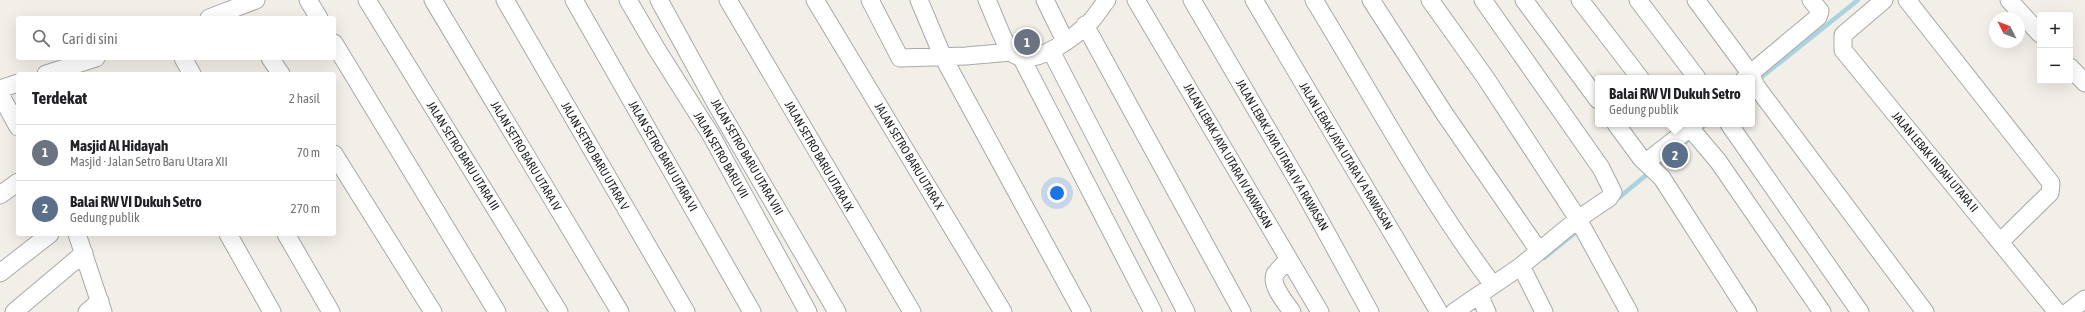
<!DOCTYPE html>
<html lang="id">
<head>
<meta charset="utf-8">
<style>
  body { margin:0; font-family:"Asap Condensed",sans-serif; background:#f6f6f6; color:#202124 }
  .controls { position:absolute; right:12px; top:12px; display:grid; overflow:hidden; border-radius:4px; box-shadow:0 4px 16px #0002 }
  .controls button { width:36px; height:36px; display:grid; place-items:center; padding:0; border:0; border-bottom:1px solid #e0e0e0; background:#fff; color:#202124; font:20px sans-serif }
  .compass { position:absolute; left:1989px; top:12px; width:36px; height:36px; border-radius:50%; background:#fff; box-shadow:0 4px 16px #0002; rotate:312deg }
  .you { position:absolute; left:1057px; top:193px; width:14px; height:14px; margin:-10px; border:3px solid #fff; border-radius:50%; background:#1a73e8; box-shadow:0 0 0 6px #1a73e833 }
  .badge { display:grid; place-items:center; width:26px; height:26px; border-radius:50%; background:#d40000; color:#fff; font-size:13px; font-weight:700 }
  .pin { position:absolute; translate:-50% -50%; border:2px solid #fff; box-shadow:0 1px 4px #0006 }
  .popup { position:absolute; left:1595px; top:75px; width:160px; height:52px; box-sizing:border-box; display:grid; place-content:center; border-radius:4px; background:#fff; filter:drop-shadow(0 1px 3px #0005); font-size:13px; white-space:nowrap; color:#757577 }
  .popup b { font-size:15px; color:#202124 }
  .popup::after { content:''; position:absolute; left:50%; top:100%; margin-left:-8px; border:8px solid transparent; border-top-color:#fff }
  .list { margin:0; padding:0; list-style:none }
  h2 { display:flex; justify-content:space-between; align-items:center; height:52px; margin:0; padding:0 16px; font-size:17px }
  h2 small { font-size:13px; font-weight:400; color:#757577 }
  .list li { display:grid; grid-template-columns:26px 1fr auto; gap:12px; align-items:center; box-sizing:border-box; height:56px; padding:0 16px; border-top:1px solid #e0e0e0 }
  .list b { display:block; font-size:15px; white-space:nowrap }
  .list p { margin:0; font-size:13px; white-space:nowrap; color:#757577 }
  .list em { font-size:13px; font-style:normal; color:#757577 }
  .icon { flex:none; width:22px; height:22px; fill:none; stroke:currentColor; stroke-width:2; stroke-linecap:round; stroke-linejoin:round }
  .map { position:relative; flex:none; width:2085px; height:312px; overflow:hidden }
  .search { position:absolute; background:#fff; box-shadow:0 4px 16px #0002; left:16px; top:16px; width:320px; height:44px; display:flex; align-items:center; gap:10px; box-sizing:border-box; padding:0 14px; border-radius:4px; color:#757577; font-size:15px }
  .panel { position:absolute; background:#fff; box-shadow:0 4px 16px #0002; left:16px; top:72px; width:320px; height:164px; border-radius:4px }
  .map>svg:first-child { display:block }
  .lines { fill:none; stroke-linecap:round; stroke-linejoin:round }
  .stream { stroke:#aad3df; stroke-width:4.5 }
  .street-casing { stroke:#a9a9a9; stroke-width:19 }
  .street { stroke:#fff; stroke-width:17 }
  .labels { text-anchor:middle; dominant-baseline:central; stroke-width:3; stroke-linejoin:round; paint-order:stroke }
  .street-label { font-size:12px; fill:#222; stroke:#fff }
</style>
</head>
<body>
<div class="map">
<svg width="2085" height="312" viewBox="0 0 2085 312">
  <rect width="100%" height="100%" fill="#f2efe9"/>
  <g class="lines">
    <!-- stream -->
    <path class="stream" d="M1758,80l100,-80
      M1699,131l7,-7
      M1656,167l31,-26
      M1616,200l34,-28
      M1544,258l36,-29"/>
    <!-- street casing -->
    <g class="street-casing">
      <path id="street" d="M308,0l11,18
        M367,0l192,312
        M433,0l187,312
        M505,0l181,312
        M574,0l178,312
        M628,0l28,48 55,87 97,177
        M659,0l57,104 121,208
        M728,0l184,312
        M815,0l188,312
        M870,0l30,58 66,-2 45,-4
        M919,0l24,57 139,255
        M987,0c5,10 18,47 25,53 22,17 65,-18 80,-33 5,-6 10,-14 15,-20
        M1045,0l20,41
        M1136,0l184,312
        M1192,0l111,190 67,122
        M1254,0l185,312
        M1314,0c58,95 112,196 179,285
        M1371,0l73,113 95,138
        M1430,0l55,77 93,142 51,93
        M1524,0l74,100
        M1580,0l60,78
        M1638,0l59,78
        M1696,0l54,73 6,13 169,226
        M1884,0l-41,35v15l214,262
        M1907,0l144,183 -1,10 -49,48
        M2009,0l31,34
        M209,18l47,-18
        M1085,25l157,287
        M334,43l163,269
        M1051,51l135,261
        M1021,57l132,255
        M183,58l9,16
        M270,58l11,16
        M2070,67l15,16
        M46,74l50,-16
        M1745,78l73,-61 2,-6 -9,-11
        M0,89l18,-6
        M0,94l18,33
        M1616,124l25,34 21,20 86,134
        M1729,124l131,188
        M1690,128l28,33 104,151
        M334,154l99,158
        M1646,162l49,-38
        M0,195l18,-13
        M77,234l26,78
        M228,234l44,78
        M286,234l45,78
        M1288,259c-4,5 -9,10 -13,15 -5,11 11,29 17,38
        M1521,266l23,46
        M0,273l50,-39
        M1479,295l8,17
        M14,312l70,-59
        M87,312l13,-11
        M1454,312l67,-46 57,-47 31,-21 4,-6 -12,-24 -118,-168
        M2068,312l17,-13"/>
    </g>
    <!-- street -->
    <use href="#street" class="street"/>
  </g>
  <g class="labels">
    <!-- street labels -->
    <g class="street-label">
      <text transform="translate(721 155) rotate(60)">JALAN SETRO BARU VII</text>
      <text transform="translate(1282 155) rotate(60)">JALAN LEBAK JAYA UTARA IV A RAWASAN</text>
      <text transform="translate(463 156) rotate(58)">JALAN SETRO BARU UTARA III</text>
      <text transform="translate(526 156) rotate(59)">JALAN SETRO BARU UTARA IV</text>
      <text transform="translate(595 156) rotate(60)">JALAN SETRO BARU UTARA V</text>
      <text transform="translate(663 156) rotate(60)">JALAN SETRO BARU UTARA VI</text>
      <text transform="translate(819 156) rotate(60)">JALAN SETRO BARU UTARA IX</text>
      <text transform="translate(909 156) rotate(59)">JALAN SETRO BARU UTARA X</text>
      <text transform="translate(1228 156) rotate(60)">JALAN LEBAK JAYA UTARA IV RAWASAN</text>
      <text transform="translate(1346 156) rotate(59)">JALAN LEBAK JAYA UTARA V A RAWASAN</text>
      <text transform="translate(747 157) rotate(60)">JALAN SETRO BARU UTARA VIII</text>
      <text transform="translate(1935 162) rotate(50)">JALAN LEBAK INDAH UTARA II</text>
    </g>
  </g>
</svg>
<div class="controls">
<button>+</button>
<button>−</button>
</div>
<svg class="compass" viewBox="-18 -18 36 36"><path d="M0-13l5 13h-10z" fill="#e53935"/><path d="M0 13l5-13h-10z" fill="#757577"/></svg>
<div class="you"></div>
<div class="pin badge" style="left:1027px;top:42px;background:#6b7280">1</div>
<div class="pin badge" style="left:1675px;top:155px;background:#5c6f8a">2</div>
<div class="popup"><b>Balai RW VI Dukuh Setro</b>Gedung publik</div>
<div class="search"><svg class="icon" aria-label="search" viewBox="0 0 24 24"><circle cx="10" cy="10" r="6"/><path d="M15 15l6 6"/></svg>Cari di sini</div>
<section class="panel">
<h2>Terdekat<small>2 hasil</small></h2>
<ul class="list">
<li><span class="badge" style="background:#6b7280">1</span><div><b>Masjid Al Hidayah</b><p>Masjid · Jalan Setro Baru Utara XII</p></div><em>70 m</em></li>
<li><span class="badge" style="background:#5c6f8a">2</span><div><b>Balai RW VI Dukuh Setro</b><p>Gedung publik</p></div><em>270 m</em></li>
</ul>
</section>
</div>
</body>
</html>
